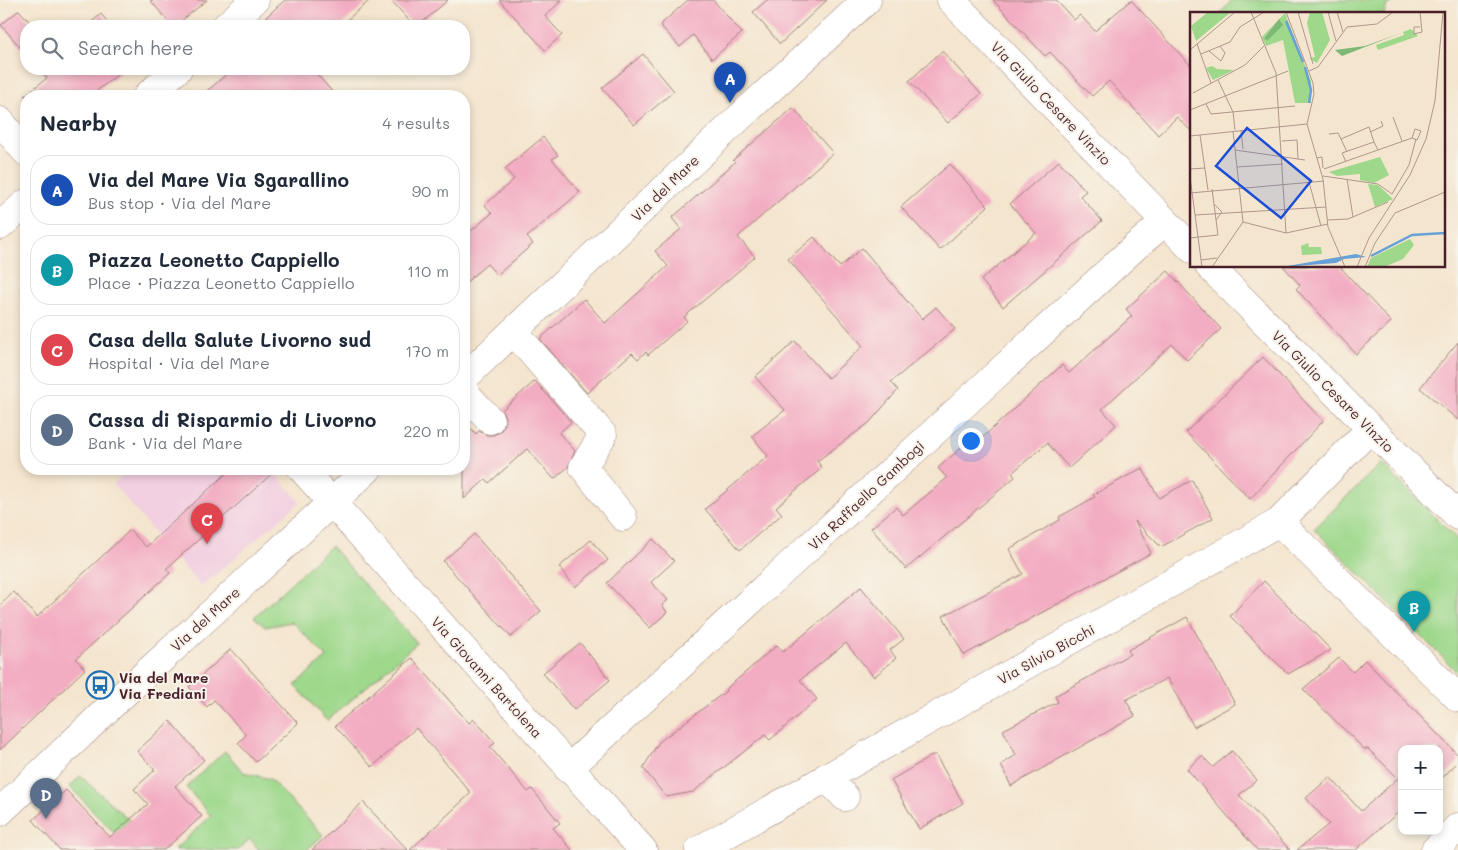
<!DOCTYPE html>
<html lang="en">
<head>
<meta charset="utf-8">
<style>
  body { margin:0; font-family:Mali,sans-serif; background:#f6f6f7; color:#1f2937 }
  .controls { position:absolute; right:15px; bottom:15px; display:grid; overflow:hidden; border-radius:10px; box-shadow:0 2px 8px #0003 }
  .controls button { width:45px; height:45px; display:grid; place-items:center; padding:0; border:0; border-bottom:1px solid #e0e1e3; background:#fff; color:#1f2937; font:25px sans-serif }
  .you { position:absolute; left:970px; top:440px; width:18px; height:18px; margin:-12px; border:4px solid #fff; border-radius:50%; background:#1a73e8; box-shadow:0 0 0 8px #1a73e833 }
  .badge { display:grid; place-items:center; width:32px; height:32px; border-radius:50%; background:#1f6fb2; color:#fff; font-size:16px; font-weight:700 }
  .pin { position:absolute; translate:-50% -41px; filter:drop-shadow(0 1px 2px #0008) }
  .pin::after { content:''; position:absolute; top:26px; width:18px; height:15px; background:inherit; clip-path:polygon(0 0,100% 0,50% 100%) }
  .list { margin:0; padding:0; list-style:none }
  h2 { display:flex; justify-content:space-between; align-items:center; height:65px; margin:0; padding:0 20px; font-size:21px }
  h2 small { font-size:16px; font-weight:400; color:#747a83 }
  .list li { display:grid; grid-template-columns:32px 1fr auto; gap:15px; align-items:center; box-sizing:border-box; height:70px; margin:0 10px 10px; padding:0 10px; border:1px solid #e0e1e3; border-radius:20px }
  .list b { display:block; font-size:19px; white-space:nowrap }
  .list p { margin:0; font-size:16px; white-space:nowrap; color:#747a83 }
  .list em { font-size:16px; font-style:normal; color:#747a83 }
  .icon { flex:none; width:28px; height:28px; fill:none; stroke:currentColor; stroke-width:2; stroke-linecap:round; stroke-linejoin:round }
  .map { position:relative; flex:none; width:1458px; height:850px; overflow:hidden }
  .search { position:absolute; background:#fff; box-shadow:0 2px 8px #0003; left:20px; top:20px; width:450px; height:55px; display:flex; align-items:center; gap:12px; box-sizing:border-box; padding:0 18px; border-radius:20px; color:#747a83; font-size:19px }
  .panel { position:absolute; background:#fff; box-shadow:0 2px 8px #0003; left:20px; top:90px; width:450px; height:385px; border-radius:20px }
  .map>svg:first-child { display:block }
  .built { fill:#f2cfe1 }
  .green { fill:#9dd88b; stroke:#747c5b }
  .building { fill:#f3adc3 }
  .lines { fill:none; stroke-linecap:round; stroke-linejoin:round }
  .minor-casing { stroke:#9f827c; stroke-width:29 }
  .minor { stroke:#fff; stroke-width:28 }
  .labels { text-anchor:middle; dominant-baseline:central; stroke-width:4; stroke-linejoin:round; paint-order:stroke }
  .street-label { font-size:14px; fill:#4a1f2b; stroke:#f7f3e8 }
  .poi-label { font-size:14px; font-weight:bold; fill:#4a1f2b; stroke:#f7f3e8; text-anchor:start }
  .inset-river { fill:none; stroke:#66a2d7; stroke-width:2.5 }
  .inset-road { fill:none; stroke:#b0968d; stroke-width:1 }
  .view { fill:#1d4ed8; fill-opacity:0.15; stroke:#1d4ed8; stroke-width:2.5 }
  .inset-edge { fill:none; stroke:#4a1f2b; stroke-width:2.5 }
</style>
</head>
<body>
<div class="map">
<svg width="1458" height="850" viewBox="0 0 1458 850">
  <rect width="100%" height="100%" fill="#f7f3e8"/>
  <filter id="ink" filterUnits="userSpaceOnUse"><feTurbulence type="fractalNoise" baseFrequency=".02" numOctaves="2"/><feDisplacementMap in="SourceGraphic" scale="10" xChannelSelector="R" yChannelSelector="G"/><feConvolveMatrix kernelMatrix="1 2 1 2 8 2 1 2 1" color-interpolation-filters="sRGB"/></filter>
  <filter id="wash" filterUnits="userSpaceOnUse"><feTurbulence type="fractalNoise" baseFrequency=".0096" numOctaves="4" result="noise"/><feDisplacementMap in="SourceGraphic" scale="20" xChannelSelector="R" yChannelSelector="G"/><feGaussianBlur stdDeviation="1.12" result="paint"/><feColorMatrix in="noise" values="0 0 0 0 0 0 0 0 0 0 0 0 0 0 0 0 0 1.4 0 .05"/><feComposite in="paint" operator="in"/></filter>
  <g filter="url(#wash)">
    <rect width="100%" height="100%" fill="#f4e5ce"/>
    <!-- built -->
    <path class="built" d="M130,469h141l29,33 -99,85 -88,-103z"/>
    <!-- green -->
    <path class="green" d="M1232,0h125l3,2 2,-2h37l-12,5 -3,9h-164z
      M1381,463l77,77v133l-144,-144z
      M331,546l86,97 -90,78 -32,-36 32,-28 -35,-35 -27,5 -11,-10z
      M225,751l18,21 27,7 53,56 -16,15h-48l-9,-11 -12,11h-64l37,-34 -25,-29z
      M80,776l83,74h-32l-61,-63z"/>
    <g id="blocks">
      <!-- building -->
      <path class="building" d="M150,0h57l-32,26h-3z
        M285,0h85l-30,26h-84z
        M391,0h57l-30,26h-4z
        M499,0h63l-17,16 17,19 -17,15z
        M688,0h25l29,33 -30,26 -19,-24 -13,12 -20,-22z
        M767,0h60l-47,44 -27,-32z
        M993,0h63l18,20 6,-5 15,16 36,-31 61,67v65l-15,-15 -19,18 -49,-54 -17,15 -42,-44 -5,4z
        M19,10l14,16h-7v28l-25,-29z
        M101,14l10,12h-24z
        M942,51l39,43 -33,29 -39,-42z
        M643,54l31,37 -40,34 -32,-37z
        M39,69h86l-35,27h-66l23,-18z
        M233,69h79l24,27h-135z
        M793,108l40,45 -95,84 17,20 -71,60 3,4 -39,34 -2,-3 -8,7 -6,-6 -45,40 -47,-54 44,-40 21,24 63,-57 -13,-15 26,-22 -9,-11 63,-56 -2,-2z
        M543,137l15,18 -6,4 28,33 -53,45 6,7 -36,31 -10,-11 -23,20v-47l28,-24 -7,-8 29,-26 -9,-10z
        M1059,161l27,30 -6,5 22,25 -99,86 -22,-27 55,-47 -26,-29z
        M950,164l38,42 -48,44 -39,-43z
        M814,237l26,30 22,-19 60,71 14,-12 19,22 -64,53 7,8 -29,33 -52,38 5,7 -46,39 6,7 -42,36 -35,-41 63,-53 -16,-20 33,-26 -30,-33 40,-36 33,37 35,-32 -75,-87z
        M1283,266h56l52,56 -35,32 -60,-65 4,-4z
        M1168,271l53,58 -34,31 -15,-16 -70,65 14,16 -47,43 -22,-25 -35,30 3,4 -109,92 -35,-41 25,-21 7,8 44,-37 -9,-10 39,-34 4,5 81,-74 7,8 63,-57 -6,-7z
        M1458,342v78l-38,-32z
        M1263,357l60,64 -73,78 -64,-67z
        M535,381l36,41 -12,11 16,18 -7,16 -14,12 -27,-30 -38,34 -3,-4 -22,20v-78l12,13 3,-3 7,4h7l7,-3 5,-8v-7l-3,-7z
        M1142,468l17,30 33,-18 21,38 -52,29 -26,-26 16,32 -187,102 -21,-39 80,-42 -14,-25 51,-29 -1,-3 36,-20 -2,-2z
        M231,469h46l-111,100 4,4 -94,86 9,10 -85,81v-145l14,-13 23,25 93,-87 16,17z
        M474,534l67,77 -30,26 -68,-76z
        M653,539l21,22 -23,21 17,18 -6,5 5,7 -17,16 -43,-45z
        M591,540l17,20 -33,27 -16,-20z
        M1264,581l67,69 -43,24 -58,-58z
        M861,587l43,52 -14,11 6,8 -22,19 -28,-34 -46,37 17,19 -47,41 -5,-5 -72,57 -27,5 -23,-29 16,-26 67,-51 -1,-1 52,-45 6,7z
        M1187,617l48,87 -41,23 -27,-49 -41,22 9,16 -124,70 -10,-21 15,-10 -13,-25 55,-28 -3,-6 75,-42 -2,-4z
        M580,643l30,37 -36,30 -31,-37z
        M231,649l67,74 -42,39 -18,-19 8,-8 -32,-35 -7,7 -18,-20z
        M412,658l57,65 5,-4 21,24 -5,4 38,45 4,-3 28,34 -7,5 19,22h-162l61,-57 -55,-65 -44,39 -37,-41z
        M1339,658l14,14 12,-12 93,95v7l-19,19v-32h-37v60l-46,41h-59l32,-26 -23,-26 24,-21 31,34 37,-33 -30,-29h-4l-61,-60z
        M170,721l34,39 -29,26 27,30 -38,34h-104l-27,-30 33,-30 44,47 38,-33 -14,-15 21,-19 -18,-19z
        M1232,751l25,29 -18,15 51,55h-33l-70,-81 15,-13 11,11z
        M935,754l28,49 -44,26 -28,-49z
        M363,802l45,48h-96z"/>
    </g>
  </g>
  <g filter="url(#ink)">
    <use href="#blocks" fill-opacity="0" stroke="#9f827c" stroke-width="1"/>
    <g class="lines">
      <!-- minor casing -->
      <g class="minor-casing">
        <path id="minor" d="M951,0l241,249
          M226,26l29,-26
          M147,96l31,-27
          M0,121l26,31
          M0,226l26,-23
          M1209,266l249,250
          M514,332l89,103 -20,32 40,50
          M464,378l277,-262 126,-116
          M464,392l26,28
          M302,469l341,381
          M1279,522l179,176
          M568,769l568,-523 29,-24
          M826,777l19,20
          M0,812l115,-110 253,-233
          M699,850l580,-328 91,-93
          M1435,850l23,-23"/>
      </g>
      <!-- minor -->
      <use href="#minor" class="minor"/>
    </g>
  </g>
  <!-- icons -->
  <defs>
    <g id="bus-ring" transform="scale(1.4375)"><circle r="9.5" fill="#f7f3e8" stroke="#1f6fb2" stroke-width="1.5"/><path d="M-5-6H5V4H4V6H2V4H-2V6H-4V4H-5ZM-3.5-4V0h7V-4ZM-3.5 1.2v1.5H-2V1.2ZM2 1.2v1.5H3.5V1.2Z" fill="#1f6fb2"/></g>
  </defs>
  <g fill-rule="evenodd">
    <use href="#bus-ring" x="100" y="685"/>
  </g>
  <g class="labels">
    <!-- street labels -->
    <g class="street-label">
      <text transform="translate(1051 103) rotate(46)">Via Giulio Cesare Vinzio</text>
      <text transform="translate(665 188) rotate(-44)">Via del Mare</text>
      <text transform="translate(1333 391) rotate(45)">Via Giulio Cesare Vinzio</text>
      <text transform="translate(866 495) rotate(-43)">Via Raffaello Gambogi</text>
      <text transform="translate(205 619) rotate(-42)">Via del Mare</text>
      <text transform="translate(1046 654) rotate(-29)">Via Silvio Bicchi</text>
      <text transform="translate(487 677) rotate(48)">Via Giovanni Bartolena</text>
    </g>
    <!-- poi labels -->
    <g class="poi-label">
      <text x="119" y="677">Via del Mare<tspan x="119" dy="16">Via Frediani</tspan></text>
    </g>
  </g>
  <!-- overview -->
  <g transform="translate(1190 12)">
    <rect width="255" height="255" fill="#f4e5ce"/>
    <path d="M18,0h23l-35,29 -5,-15zM120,0h12l8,28 -13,23 -8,-5 6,-1 -8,-34zM95,1l26,68v22h-16l-12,-63 -17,6 -4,-9zM221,17l7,7 -40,14 -2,-5 28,-10 -1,-3zM22,54l5,3 17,1 -21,10 -7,-12zM190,145l9,18 -15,8 -14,-3v-6l-23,2 -8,-4zM178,172l10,1 15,14 -18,8zM220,227l4,6 -11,14 -19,8h-17l4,-9zM118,231l1,4h12l1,7 -20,1 -1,-9z" fill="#9dd88b"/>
    <path d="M89,7l4,6 -15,15 -4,-1zM211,21l-59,23 -7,-6 30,-4z" fill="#7eb877"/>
    <path d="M166,242l10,3 -22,2 -8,4 -54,4z" fill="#66a2d7"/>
    <path class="inset-river" d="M96,9l17,41M115,55l6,23 -2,13M181,244l41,-21 33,-2"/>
    <path class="inset-road" d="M61,0l25,61 10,160M96,0l27,71 1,11 -7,30 16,55 5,48 17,40M108,0l15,52M138,0l8,29M147,0l6,20M230,0l2,20 -8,2v-7h6M7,32l14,39M0,38l45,-38M19,39l12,10 4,-8 -5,-7M11,42l29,-12 10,-15 24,-15M119,59l9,-4 29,-40 30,-3 16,-12M28,68l15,32 2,18M3,81l52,-28 19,-19M16,92l5,10 84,-8M0,98l98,-39M203,105l9,24M51,118l2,19M180,120l13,-6 -2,-5M139,122l9,-1 3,6M10,123l8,55M0,124l117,-12M92,129l15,-1 1,19M45,138l70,10M157,140l-6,-13 28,-12 5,15M127,146l5,-1 1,11M156,150l-4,-9 32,-11 4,8M47,155l46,-3M0,157l15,-1M134,157l88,-31 5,2 4,-9 -6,-2 -3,9M133,164l55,8 14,10 17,-29 7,-26M0,165l12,90M157,167l6,38M119,170l12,44M0,181l134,-12M24,192l8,8 -6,8M5,203l131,-8M138,208l20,-1 40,-17M53,210l43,11 42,-9M0,226l28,-3 -6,-46M11,248l16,-2M22,255l31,-45 -10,-91M167,255l12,-29 41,-63 16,-36 9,-38 8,-89M175,255l10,-24 20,-30 50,-21"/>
    <path class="view" d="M57,116l64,53 -30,37 -65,-52z"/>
    <rect width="255" height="255" class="inset-edge"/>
  </g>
</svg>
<div class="controls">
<button>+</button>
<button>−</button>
</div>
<div class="you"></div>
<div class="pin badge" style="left:730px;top:103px;background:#1a4fb4">A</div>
<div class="pin badge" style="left:1414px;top:632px;background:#0f9aa8">B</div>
<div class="pin badge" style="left:207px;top:544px;background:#e0444e">C</div>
<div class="pin badge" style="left:46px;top:819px;background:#5c6f8a">D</div>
<div class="search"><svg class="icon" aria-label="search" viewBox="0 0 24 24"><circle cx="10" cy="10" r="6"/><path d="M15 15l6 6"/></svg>Search here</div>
<section class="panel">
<h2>Nearby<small>4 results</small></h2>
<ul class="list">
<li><span class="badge" style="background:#1a4fb4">A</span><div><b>Via del Mare Via Sgarallino</b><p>Bus stop · Via del Mare</p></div><em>90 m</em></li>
<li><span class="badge" style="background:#0f9aa8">B</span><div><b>Piazza Leonetto Cappiello</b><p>Place · Piazza Leonetto Cappiello</p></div><em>110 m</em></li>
<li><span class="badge" style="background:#e0444e">C</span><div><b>Casa della Salute Livorno sud</b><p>Hospital · Via del Mare</p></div><em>170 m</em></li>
<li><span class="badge" style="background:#5c6f8a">D</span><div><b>Cassa di Risparmio di Livorno</b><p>Bank · Via del Mare</p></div><em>220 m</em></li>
</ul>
</section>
</div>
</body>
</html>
